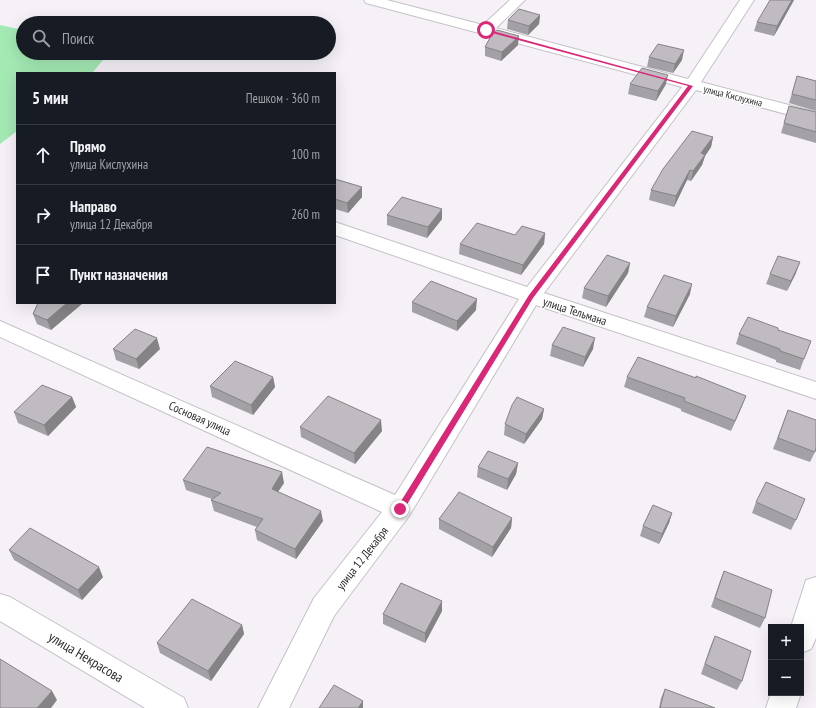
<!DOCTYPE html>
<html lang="ru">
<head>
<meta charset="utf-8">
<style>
  body { margin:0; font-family:"PT Sans Narrow",sans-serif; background:#242831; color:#f1f3f6 }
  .controls { position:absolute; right:12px; bottom:12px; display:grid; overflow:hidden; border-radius:0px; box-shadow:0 4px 16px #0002 }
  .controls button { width:36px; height:36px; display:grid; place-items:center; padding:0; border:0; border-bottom:1px solid #363941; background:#171b24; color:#f1f3f6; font:20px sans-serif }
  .stop { position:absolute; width:12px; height:12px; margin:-9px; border:3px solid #db2777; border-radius:50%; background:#fff }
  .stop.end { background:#db2777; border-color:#fff; box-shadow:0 1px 4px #0008 }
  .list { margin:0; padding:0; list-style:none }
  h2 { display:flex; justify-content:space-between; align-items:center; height:52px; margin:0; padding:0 16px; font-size:17px }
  h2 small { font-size:13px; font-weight:400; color:#9ea1a6 }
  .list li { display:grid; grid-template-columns:26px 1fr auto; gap:12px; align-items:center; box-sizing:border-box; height:60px; padding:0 16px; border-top:1px solid #363941 }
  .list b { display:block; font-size:15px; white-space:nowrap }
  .list p { margin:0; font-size:13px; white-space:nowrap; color:#9ea1a6 }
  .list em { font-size:13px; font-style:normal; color:#9ea1a6 }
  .icon { flex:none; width:22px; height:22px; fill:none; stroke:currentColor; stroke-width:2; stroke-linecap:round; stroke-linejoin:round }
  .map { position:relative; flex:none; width:816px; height:708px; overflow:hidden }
  .search { position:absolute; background:#171b24; box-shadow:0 4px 16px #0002; left:16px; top:16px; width:320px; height:44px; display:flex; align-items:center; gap:10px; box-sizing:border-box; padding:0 14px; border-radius:22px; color:#9ea1a6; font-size:15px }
  .panel { position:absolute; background:#171b24; box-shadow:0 4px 16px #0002; left:16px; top:72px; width:320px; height:232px; border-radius:0px }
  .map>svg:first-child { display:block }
  .green { fill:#a4e9b4 }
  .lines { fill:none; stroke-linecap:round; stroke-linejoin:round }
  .minor-casing { stroke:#c5c1c8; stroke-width:2 }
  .minor { fill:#fff; fill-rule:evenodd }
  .wall { fill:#a4a1a6 }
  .shaded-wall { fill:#868387 }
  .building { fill:#bfbbc1; stroke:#868387 }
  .route { fill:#db2777 }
  .labels { text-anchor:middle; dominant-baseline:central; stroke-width:3; stroke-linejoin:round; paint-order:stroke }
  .far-street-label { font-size:10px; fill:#2d2c2e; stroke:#fff }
  .street-label { font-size:12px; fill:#2d2c2e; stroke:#fff }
  .near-street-label { font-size:14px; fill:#2d2c2e; stroke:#fff }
</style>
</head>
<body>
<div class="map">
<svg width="816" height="708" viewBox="0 0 816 708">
  <rect width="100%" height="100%" fill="#f5f1f7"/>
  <!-- green -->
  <path class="green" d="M0,25l23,5v23h86l-17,20h-75v58l-17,13z"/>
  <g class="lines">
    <!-- minor casing -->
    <g class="minor-casing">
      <path id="minor" d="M364,0h23l96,25 27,-25h15l-29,28 192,51 52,-79h14l-53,82 115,30v10l-120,-32 -152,203 272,89v17l-280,-94 -127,211 -75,100 -45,92h-31l56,-110 68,-86 -382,-175v-16l395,174 124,-196 -184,-64v-13l192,65 155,-200 -316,-84z
        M816,577v61l-5,11 -10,4v-26h-10l15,-47z
        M0,594l10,3 174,101 4,10h-43l-145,-87z
        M771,693h30l-5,15h-30z"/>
    </g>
    <!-- minor -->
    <use href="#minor" class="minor"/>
  </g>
  <!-- wall -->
  <path class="wall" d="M794,0l-20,36 -20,-5 3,-9z
    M540,15l-1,9 -11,11 -21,-6 1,-9z
    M518,45l-17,16 -16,-5v-9z
    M649,57l33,3 -9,13 -26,-6z
    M797,76l19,5v30l-27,-8z
    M630,84h36l-10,17 -28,-7z
    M789,106l27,6v31l-35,-10z
    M713,137l-2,10 -6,9 -3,9 -11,16 -4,-1 -13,27 -25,-7 2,-10z
    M335,179l27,8v10l-14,16 -13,-4z
    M442,209v10l-15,19 -40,-13v-10z
    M545,233l-1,11 -23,31 -62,-21 1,-10z
    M630,263l-2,10 -22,34 -24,-9 2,-10z
    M796,273l-9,18 -21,-7 4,-10z
    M690,294l-17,33 -29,-10 3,-10z
    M412,302l64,8 -19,21 -45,-19z
    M38,303h45l-32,27 -14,-6 -4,-10z
    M778,330l26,29 -4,11 -24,-8v-2l-40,-16 3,-10z
    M552,345l41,4 -10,18 -33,-11z
    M113,349h47l-21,20 -23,-9z
    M273,377l2,10 -22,28 -41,-18 -2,-11z
    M627,377l115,29 -11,25 -50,-20v-2l-57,-22z
    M72,397l4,10 -28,29 -30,-13 -4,-11z
    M544,409l-2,10 -18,25 -20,-9 1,-11z
    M788,410l27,42 -5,10 -37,-13z
    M300,427l82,4 -27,33 -54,-27z
    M518,463l-2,11 -9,16 -30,-13 1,-10z
    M183,480l101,3 -6,9 45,29 -27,38 -39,-19 -2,-10 2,-3 -43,-16 -3,-11 1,-1 -26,-9z
    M756,502l40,18 -5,10 -39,-17z
    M672,513l-3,10 -10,21 -19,-8 3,-10z
    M512,518l-1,10 -19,29 -53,-28v-10z
    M9,550l94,27 -21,23 -68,-40z
    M724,571l41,47 -5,10 -49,-21 9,-26z
    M442,611l-17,32 -42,-19v-10z
    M242,625l2,9 -33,47 -51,-28 -3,-10z
    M715,636l27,45 -5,9 -36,-16 10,-29z
    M665,689l50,19h-56l2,-10z"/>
  <!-- shaded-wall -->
  <path class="shaded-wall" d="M792,0h2l-20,36 3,-10z
    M540,15l-1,9 -11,11 1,-9z
    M519,36l-1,9 -17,16 1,-9z
    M684,50l-2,10 -9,13 2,-9z
    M668,75l-2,9 -10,17 2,-10z
    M713,137l-2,10 -6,9 -3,9 -11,16 2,-10 8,-18z
    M690,170l-3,10 -13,27 2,-11z
    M362,187v10l-14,16 -1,-10z
    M442,209v10l-15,19 1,-11z
    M545,233l-1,11 -23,31 2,-10z
    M800,262l-4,11 -9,18 4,-10z
    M630,263l-2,10 -22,34 2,-11z
    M692,284l-2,10 -17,33 3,-11z
    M477,299l-1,11 -19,21v-10z
    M67,303h16l-32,27 -4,-10z
    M157,338l3,11 -21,20 -3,-10z
    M595,338l-2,11 -10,18 2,-10z
    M273,377l2,10 -22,28 -2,-10z
    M746,396l-4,10 -11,25 4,-10z
    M72,397l4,10 -28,29 -4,-11z
    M544,409l-2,10 -18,25 2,-10z
    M381,420l1,11 -27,33 -1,-11z
    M518,463l-2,11 -9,16 1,-11z
    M282,472l2,11 -11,16 -1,-10z
    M321,511l2,10 -27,38 -1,-10z
    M672,513l-3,10 -10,21 3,-10z
    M512,518l-1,10 -19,29 1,-10z
    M99,567l4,10 -21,23 -4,-10z
    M442,601v10l-17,32v-10z
    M242,625l2,9 -33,47 -3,-10z
    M52,691l5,9 -6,8h-14z
    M363,701v7h-5z"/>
  <!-- building -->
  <path class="building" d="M770,0h22l-15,26 -20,-4z
    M519,9l21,6 -11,11 -21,-6z
    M497,30l22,6 -17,16 -17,-5 7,-13z
    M658,44l26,6 -9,14 -26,-7z
    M642,68l26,7 -10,16 -28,-7z
    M797,76l19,5v19l-24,-6z
    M789,106l27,6v20l-32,-9z
    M692,131l21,6 -12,16 4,2 -12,16 -3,-1 -14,26 -25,-6 12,-21z
    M335,179l27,8 -15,16 -12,-4z
    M402,197l40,12 -14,18 -41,-12z
    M477,223l38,12 7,-9 23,7 -22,32 -63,-21z
    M607,255l23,8 -22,33 -24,-8z
    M778,256l22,6 -9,19 -21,-7z
    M664,275l28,9 -16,32 -29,-9z
    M431,281l46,18 -20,22 -45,-19z
    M38,303h29l-20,17 -14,-6z
    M748,317l30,11v2l33,11 -7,18 -24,-8v-2l-41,-15z
    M563,327l32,11 -10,19 -33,-12z
    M135,329l22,9 -21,21 -23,-10z
    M638,357l58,21v-2l50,20 -11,25 -51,-20 1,-3 -58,-21z
    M235,361l38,16 -22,28 -41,-19z
    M42,385l30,12 -28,28 -30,-13z
    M328,396l53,24 -27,33 -54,-26z
    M517,397l27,12 -18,25 -21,-10 7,-19z
    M788,410l28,10v27l-1,5 -37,-14z
    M207,447l75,25 -10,17 49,22 -26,38 -40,-19 8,-11 -52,-19 10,-7 -38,-13z
    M488,451l30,12 -10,16 -30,-12z
    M766,482l39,17 -9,21 -40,-18z
    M459,492l53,26 -19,29 -54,-28z
    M653,505l19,8 -10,21 -19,-8z
    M30,528l69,39 -21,23 -69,-40z
    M724,571l48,19 -7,28 -50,-20z
    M401,583l41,18 -17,32 -42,-19z
    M192,599l50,26 -34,46 -51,-28z
    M715,636l36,15 -9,30 -37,-17z
    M0,659l52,32 -15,17h-37z
    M334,685l29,16 -5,7h-39z
    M665,689l50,19h-55z"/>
  <!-- route -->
  <path class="route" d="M485,29l208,57 -160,212 -130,213h-5v-5l131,-211 159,-209 -203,-55z"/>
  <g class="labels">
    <!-- far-street labels -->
    <g class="far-street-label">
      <text transform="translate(733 96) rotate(14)">улица Кислухина</text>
    </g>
    <!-- street labels -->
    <g class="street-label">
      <text transform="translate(575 311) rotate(18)">улица Тельмана</text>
      <text transform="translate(200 418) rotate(24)">Сосновая улица</text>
      <text transform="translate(362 558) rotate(-52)">улица 12 Декабря</text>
    </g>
    <!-- near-street labels -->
    <g class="near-street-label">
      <text transform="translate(86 657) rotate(31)">улица Некрасова</text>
    </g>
  </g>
</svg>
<div class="controls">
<button>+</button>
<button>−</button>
</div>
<div class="stop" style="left:486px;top:30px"></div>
<div class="stop end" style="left:400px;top:509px"></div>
<div class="search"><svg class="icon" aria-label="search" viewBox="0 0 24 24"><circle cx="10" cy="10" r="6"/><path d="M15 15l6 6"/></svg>Поиск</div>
<section class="panel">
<h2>5 мин<small>Пешком · 360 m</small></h2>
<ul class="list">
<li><svg class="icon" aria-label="ahead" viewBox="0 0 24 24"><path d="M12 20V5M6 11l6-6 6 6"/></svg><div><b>Прямо</b><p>улица Кислухина</p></div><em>100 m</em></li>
<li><svg class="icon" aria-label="right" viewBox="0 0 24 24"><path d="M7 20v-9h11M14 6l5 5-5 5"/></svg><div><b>Направо</b><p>улица 12 Декабря</p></div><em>260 m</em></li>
<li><svg class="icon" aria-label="arrive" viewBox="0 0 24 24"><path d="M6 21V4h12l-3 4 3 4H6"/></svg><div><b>Пункт назначения</b></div></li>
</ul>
</section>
</div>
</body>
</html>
